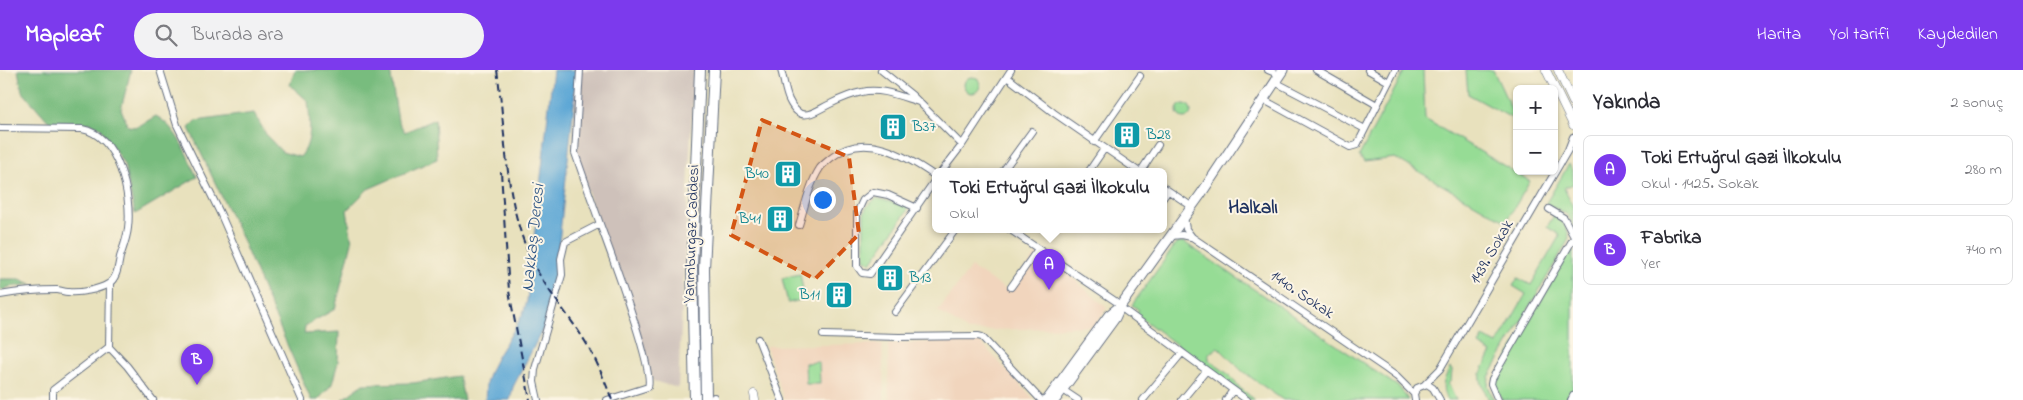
<!DOCTYPE html>
<html lang="tr">
<head>
<meta charset="utf-8">
<style>
  body { margin:0; font-family:"Indie Flower",sans-serif; background:#f2f2f3; color:#2b2b33 }
  .controls { position:absolute; right:15px; top:15px; display:grid; overflow:hidden; border-radius:8px; box-shadow:0 1px 4px #0004 }
  .controls button { width:45px; height:45px; display:grid; place-items:center; padding:0; border:0; border-bottom:1px solid #e1e1e2; background:#fff; color:#2b2b33; font:25px sans-serif }
  .you { position:absolute; left:822px; top:129px; width:18px; height:18px; margin:-12px; border:4px solid #fff; border-radius:50%; background:#1a73e8; box-shadow:0 0 0 8px #1a73e833 }
  .badge { display:grid; place-items:center; width:32px; height:32px; border-radius:50%; background:#7c3aed; color:#fff; font-size:16px; font-weight:700 }
  .pin { position:absolute; translate:-50% -41px; filter:drop-shadow(0 1px 2px #0008) }
  .pin::after { content:''; position:absolute; top:26px; width:18px; height:15px; background:inherit; clip-path:polygon(0 0,100% 0,50% 100%) }
  .popup { position:absolute; left:932px; top:98px; width:235px; height:65px; box-sizing:border-box; display:grid; place-content:center; border-radius:8px; background:#fff; filter:drop-shadow(0 1px 4px #0005); font-size:16px; white-space:nowrap; color:#7c7c81 }
  .popup b { font-size:19px; color:#2b2b33 }
  .popup::after { content:''; position:absolute; left:50%; top:100%; margin-left:-10px; border:10px solid transparent; border-top-color:#fff }
  .list { margin:0; padding:0; list-style:none }
  h2 { display:flex; justify-content:space-between; align-items:center; height:65px; margin:0; padding:0 20px; font-size:21px }
  h2 small { font-size:16px; font-weight:400; color:#7c7c81 }
  .list li { display:grid; grid-template-columns:32px 1fr auto; gap:15px; align-items:center; box-sizing:border-box; height:70px; margin:0 10px 10px; padding:0 10px; border:1px solid #e1e1e2; border-radius:8px }
  .list b { display:block; font-size:19px; white-space:nowrap }
  .list p { margin:0; font-size:16px; white-space:nowrap; color:#7c7c81 }
  .list em { font-size:16px; font-style:normal; color:#7c7c81 }
  .icon { flex:none; width:28px; height:28px; fill:none; stroke:currentColor; stroke-width:2; stroke-linecap:round; stroke-linejoin:round }
  .map { position:relative; flex:none; width:1573px; height:330px; overflow:hidden }
  header { display:flex; align-items:center; gap:30px; box-sizing:border-box; height:70px; padding:0 25px; background:#7c3aed; color:#fff }
  header strong { font-size:24px }
  nav { display:flex; gap:28px; margin-inline-start:auto; font-size:18px }
  .search { width:350px; height:45px; background:#f2f2f3; display:flex; align-items:center; gap:12px; box-sizing:border-box; padding:0 18px; border-radius:28px; color:#7c7c81; font-size:19px }
  main { display:flex }
  aside { flex:1; background:#fff }
  .map>svg:first-child { display:block }
  .built { fill:#f1d5bd }
  .industrial { fill:#cec1ba }
  .green { fill:#96dc95; stroke:#58867a }
  .forest { fill:#78bc7e; stroke:#4a766e }
  .water { fill:#5da7d5; stroke:#3c6b9a }
  .lines { fill:none; stroke-linecap:round; stroke-linejoin:round }
  .minor-casing { stroke:#636d7f; stroke-width:8 }
  .tertiary-casing { stroke:#636d7f; stroke-width:9 }
  .secondary-casing { stroke:#636d7f; stroke-width:11 }
  .primary-casing { stroke:#636d7f; stroke-width:12 }
  .minor { stroke:#fff; stroke-width:6 }
  .tertiary { stroke:#fff; stroke-width:8 }
  .secondary { stroke:#fff; stroke-width:9 }
  .primary { stroke:#fff; stroke-width:10 }
  .rail { stroke:#1b2f5e; stroke-width:2; stroke-dasharray:8 4; stroke-linecap:butt }
  .marked { fill:#d45514; fill-opacity:0.2; stroke:#d45514; stroke-width:4; stroke-dasharray:10 6; stroke-linejoin:round }
  .labels { text-anchor:middle; dominant-baseline:central; stroke-width:4; stroke-linejoin:round; paint-order:stroke }
  .culture-label { font-size:16px; fill:#0d838f; stroke:#fcf5e5; text-anchor:start }
  .street-label { font-size:16px; fill:#1b2f5e; stroke:#fcf5e5 }
  .water-label { font-size:18px; font-style:italic; fill:#325988; stroke:#fcf5e5 }
  .quarter-label { font-size:19px; font-weight:bold; fill:#1b2f5e; stroke:#fcf5e5 }
</style>
</head>
<body>
<header>
<strong>Mapleaf</strong>
<div class="search"><svg class="icon" aria-label="search" viewBox="0 0 24 24"><circle cx="10" cy="10" r="6"/><path d="M15 15l6 6"/></svg>Burada ara</div>
<nav><a>Harita</a><a>Yol tarifi</a><a>Kaydedilen</a></nav>
</header>
<main>
<div class="map">
<svg width="1573" height="330" viewBox="0 0 1573 330">
  <rect width="100%" height="100%" fill="#fcf5e5"/>
  <filter id="ink" filterUnits="userSpaceOnUse"><feTurbulence type="fractalNoise" baseFrequency=".02" numOctaves="2"/><feDisplacementMap in="SourceGraphic" scale="10" xChannelSelector="R" yChannelSelector="G"/><feConvolveMatrix kernelMatrix="1 2 1 2 8 2 1 2 1" color-interpolation-filters="sRGB"/></filter>
  <filter id="wash" filterUnits="userSpaceOnUse"><feTurbulence type="fractalNoise" baseFrequency=".0096" numOctaves="4" result="noise"/><feDisplacementMap in="SourceGraphic" scale="20" xChannelSelector="R" yChannelSelector="G"/><feGaussianBlur stdDeviation="1.12" result="paint"/><feColorMatrix in="noise" values="0 0 0 0 0 0 0 0 0 0 0 0 0 0 0 0 0 1.4 0 .05"/><feComposite in="paint" operator="in"/></filter>
  <g filter="url(#wash)">
    <rect width="100%" height="100%" fill="#e8e1bd"/>
    <!-- built -->
    <path class="built" d="M1037,183l29,19 41,36 -13,18 -126,5 -30,-20 33,-44 39,25z
      M979,271l56,59h-146l-1,-56 12,-1z
      M882,274l2,56h-100l-18,-54z"/>
    <!-- industrial -->
    <path class="industrial" d="M577,0h117l-16,318 -25,-7 -80,-232z"/>
    <!-- green -->
    <path class="green" d="M1405,0h18l2,49 105,62 -21,36 -4,4 -110,-63 -31,4 -5,-6z
      M1466,0h27l24,51 -49,-27z
      M964 15a8 8 0 1 1 16 0a8 8 0 1 1-16 0Z
      M1177 41a7 7 0 1 1 14 0a7 7 0 1 1-14 0Z
      M1569,94l4,8v12l-9,4 9,19v20l-5,-12 -22,-12z
      M877,128l31,9 -1,4 -36,52 -7,-4v-46l3,-7z
      M1554,145c8,5 15,14 15,24l-80,138 -1,8 6,15h-5c-12,-25 -11,-24 3,-47l-13,-8 4,-8 14,7 29,-50 -13,-8 5,-8 13,7 29,-50 -13,-8z
      M1179,172h5l216,146 8,12h-125l-41,-29 -24,-24 -9,7v6l19,14 12,14 15,12h-5l-114,-86 3,-4 -7,-5 44,-61z
      M1573,180v139l-7,11h-64l-7,-16v-4l74,-128z
      M800,204l5,25 -17,4 -6,-25z
      M819,292l1,22h-14l-1,-21z
      M1450,298l2,2 -1,11 -3,2 8,17h-9c-7,-12 -3,-21 3,-32z"/>
    <!-- forest -->
    <path class="forest" d="M18,0h113l-10,39 7,17 9,1 19,-11c22,12 31,40 41,61l-62,37 -11,-50 -24,-37 -10,-4h-40l-28,-32z
      M295,0h95l8,51 7,11 30,-13 2,40 -69,30 -21,21 5,32 -17,67 -30,17 -1,8 35,-2 -1,30 -6,22 -14,16h-7l-71,-165 -51,-107 7,-7 58,-8 13,23 15,16 18,5c13,-14 10,-37 8,-56l-18,-16z
      M0,209h20l11,5 -22,3 -9,4z
      M459,306l5,24h-122l21,-16 50,-1z"/>
    <!-- water -->
    <path class="water" d="M553,0h23l-2,34 -21,194 -6,23 -34,66 -3,13h-25c1,-8 0,-16 3,-23 8,-27 32,-48 39,-76z"/>
  </g>
  <g filter="url(#ink)">
    <g class="lines">
      <!-- minor casing -->
      <g class="minor-casing">
        <path id="minor" d="M160,0l17,55 44,90 81,185
          M781,0c3,10 4,21 8,30 12,25 24,12 41,4 10,-5 22,-10 32,-12 18,-5 40,5 57,10
          M881,0l31,25 50,50
          M1268,0l12,5
          M1316,0l61,35
          M1368,0l21,12
          M1007,7l47,36 84,58
          M1275,12l90,47
          M1264,30l86,47 7,-2 38,-75
          M0,58l82,1c37,7 50,67 46,99 -1,10 -5,20 -8,29 -2,10 -3,22 -12,27 -10,6 -28,9 -40,8 -4,0 -8,-2 -11,-2 -17,0 -40,2 -57,5
          M1094,72l46,-66
          M942,101l20,-26 49,-75
          M1003,101l29,-40
          M1089,101l15,-22
          M1141,101l17,-26
          M1163,117l28,19
          M1163,128l5,-7
          M917,138l-29,-13 -15,-3 -10,8 -6,13v53l5,7 8,1 65,-94
          M1549,139l15,9 9,17
          M1184,147l2,12 6,8 194,132 11,8 17,17
          M600,154c9,25 55,145 48,163l-41,13
          M799,155c6,-19 10,-40 21,-57 3,-4 8,-7 11,-10 34,-28 75,-2 104,18
          M1009,159l112,76
          M1171,166l11,-1 9,2
          M110,214l-1,63 18,19 26,34
          M1011,217l27,-38
          M1120,237l127,93
          M895,242l61,-83
          M823,265l76,2 79,-1 4,1 59,63
          M758,269l24,61
          M1425,314l15,-15 128,-219 5,-13
          M1063,320l15,10
          M714,327v3
          M53,330v-10l56,-43
          M538,330l-4,-18 1,-13 27,-94 -1,-16 4,-17 35,-18 -25,-71 5,-83
          M1143,330l39,-47
          M1182,330l24,-29
          M1226,330l7,-10
          M1415,330l-1,-6 3,-6 10,-4 6,4 7,12
          M1498,330l-7,-16 1,-5 81,-140
          M1571,330l2,-4"/>
      </g>
      <!-- tertiary casing -->
      <g class="tertiary-casing">
        <path id="tertiary" d="M1546,0l27,55
          M1558,0l15,32
          M754,324l1,6"/>
      </g>
      <!-- secondary casing -->
      <g class="secondary-casing">
        <path id="secondary" d="M1047,330l62,-85 10,-8
          M1055,330l60,-82 6,-13 80,-111 82,-124"/>
      </g>
      <!-- primary casing -->
      <g class="primary-casing">
        <path id="primary" d="M695,330l-3,-134 8,-196
          M706,330l-2,-131 10,-199"/>
      </g>
      <!-- minor -->
      <use href="#minor" class="minor"/>
      <!-- tertiary -->
      <use href="#tertiary" class="tertiary"/>
      <!-- secondary -->
      <use href="#secondary" class="secondary"/>
      <!-- primary -->
      <use href="#primary" class="primary"/>
      <!-- rail -->
      <path class="rail" d="M497,0c9,61 7,125 31,182 13,32 37,58 55,86 13,20 21,41 29,62
        M501,102l8,119 21,109"/>
    </g>
  </g>
  <!-- marked area -->
  <path class="marked" d="M762,50l87,37 10,77 -44,45 -84,-44z"/>
  <!-- icons -->
  <defs>
    <g id="building-square" transform="scale(1.4375)"><rect x="-9" y="-9" width="18" height="18" rx="4" fill="#0f9aa8" stroke="#fcf5e5"/><path d="M-4-6H4V6H1V3H-1V6H-4ZM-2.5-4.3h1.7v1.8h-1.7ZM.8-4.3h1.7v1.8H.8ZM-2.5-1h1.7V.8h-1.7ZM.8-1h1.7V.8H.8Z" fill="#fff"/></g>
  </defs>
  <g fill-rule="evenodd">
    <use href="#building-square" x="893" y="57"/>
    <use href="#building-square" x="1127" y="65"/>
    <use href="#building-square" x="788" y="104"/>
    <use href="#building-square" x="780" y="149"/>
    <use href="#building-square" x="890" y="208"/>
    <use href="#building-square" x="839" y="225"/>
  </g>
  <g class="labels">
    <!-- culture labels -->
    <g class="culture-label">
      <text x="912" y="57">B37</text>
      <text x="1146" y="65">B28</text>
      <text x="769" y="104" text-anchor="end">B40</text>
      <text x="761" y="149" text-anchor="end">B41</text>
      <text x="909" y="208">B13</text>
      <text x="820" y="225" text-anchor="end">B11</text>
    </g>
    <!-- street labels -->
    <g class="street-label">
      <text transform="translate(692 164) rotate(-88)">Yarımburgaz Caddesi</text>
      <text transform="translate(1492 182) rotate(-60)">1439. Sokak</text>
      <text transform="translate(1302 225) rotate(34)">1440. Sokak</text>
    </g>
    <!-- water labels -->
    <g class="water-label">
      <text transform="translate(534 168) rotate(-84)">Nakkaş Deresi</text>
    </g>
    <!-- quarter labels -->
    <g class="quarter-label">
      <text x="1253" y="138">Halkalı</text>
    </g>
  </g>
</svg>
<div class="controls">
<button>+</button>
<button>−</button>
</div>
<div class="you"></div>
<div class="pin badge" style="left:1049px;top:220px">A</div>
<div class="popup"><b>Toki Ertuğrul Gazi İlkokulu</b>Okul</div>
<div class="pin badge" style="left:197px;top:315px">B</div>
</div>
<aside>
<h2>Yakında<small>2 sonuç</small></h2>
<ul class="list">
<li><span class="badge">A</span><div><b>Toki Ertuğrul Gazi İlkokulu</b><p>Okul · 1425. Sokak</p></div><em>280 m</em></li>
<li><span class="badge">B</span><div><b>Fabrika</b><p>Yer</p></div><em>740 m</em></li>
</ul>
</aside>
</main>
</body>
</html>
